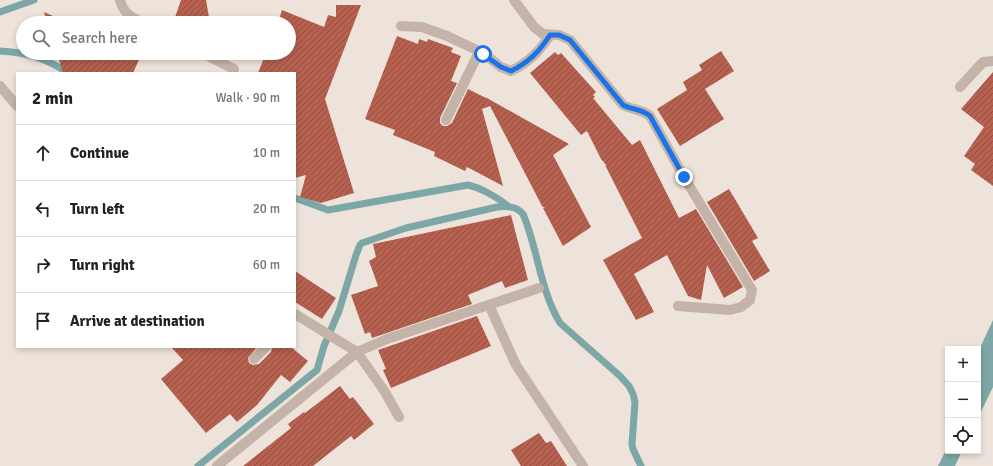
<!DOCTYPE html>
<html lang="en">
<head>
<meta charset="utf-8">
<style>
  body { margin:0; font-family:Signika,sans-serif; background:#f2f2f2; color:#202124 }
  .controls { position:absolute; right:12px; bottom:12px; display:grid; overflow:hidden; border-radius:0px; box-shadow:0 2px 6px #0003 }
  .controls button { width:36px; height:36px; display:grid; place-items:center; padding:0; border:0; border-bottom:1px solid #e0e0e0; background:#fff; color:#202124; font:20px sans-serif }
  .stop { position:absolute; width:12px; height:12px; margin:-9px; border:3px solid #1a73e8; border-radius:50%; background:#fff }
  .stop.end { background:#1a73e8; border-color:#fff; box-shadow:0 1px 4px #0008 }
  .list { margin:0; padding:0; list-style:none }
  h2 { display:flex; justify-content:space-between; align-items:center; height:52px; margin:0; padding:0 16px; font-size:17px }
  h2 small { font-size:13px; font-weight:400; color:#757577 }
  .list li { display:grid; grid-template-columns:26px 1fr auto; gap:12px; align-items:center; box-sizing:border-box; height:56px; padding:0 16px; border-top:1px solid #e0e0e0 }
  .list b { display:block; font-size:15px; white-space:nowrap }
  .list em { font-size:13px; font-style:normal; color:#757577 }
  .icon { flex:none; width:22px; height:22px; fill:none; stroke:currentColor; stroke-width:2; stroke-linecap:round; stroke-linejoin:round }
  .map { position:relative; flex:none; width:993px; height:466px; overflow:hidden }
  .search { position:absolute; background:#fff; box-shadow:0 2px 6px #0003; left:16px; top:16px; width:280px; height:44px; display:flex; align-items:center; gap:10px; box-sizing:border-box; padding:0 14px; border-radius:22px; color:#757577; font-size:15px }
  .panel { position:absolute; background:#fff; box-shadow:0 2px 6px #0003; left:16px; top:72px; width:280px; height:276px; border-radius:0px }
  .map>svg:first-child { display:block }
  .water { fill:#7da7a6 }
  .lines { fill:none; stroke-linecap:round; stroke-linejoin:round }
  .stream { stroke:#7da7a6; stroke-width:7 }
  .building { fill:url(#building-hatch) }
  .minor { stroke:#c4b3a8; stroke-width:10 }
  .route { stroke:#1a73e8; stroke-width:5 }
</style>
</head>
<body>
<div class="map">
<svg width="993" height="466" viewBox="0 0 993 466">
  <defs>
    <pattern id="building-hatch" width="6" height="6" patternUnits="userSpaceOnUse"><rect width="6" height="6" fill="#b66150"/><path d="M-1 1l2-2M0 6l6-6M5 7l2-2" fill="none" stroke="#955042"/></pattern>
  </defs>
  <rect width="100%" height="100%" fill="#eee3db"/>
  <!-- water -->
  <path class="water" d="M993,320v67l-15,31v-66z
    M948,446v5h14l-7,15h-17z"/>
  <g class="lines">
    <!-- stream -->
    <path class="stream" d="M0,12l34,-12
      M0,51c24,1 48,8 68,22
      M295,198l33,12 140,-25c13,3 29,12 40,21
      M198,466l119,-96 7,-24 15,-35 17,-56 4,-10 2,-2 44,-15 91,-21c10,-1 19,-1 26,7 15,35 17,76 37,109l60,53 9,10 4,8 2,8 -3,42 1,5 8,17"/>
  </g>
  <!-- building -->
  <path class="building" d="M181,0h25l4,23h-37z
    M336,5h25l-36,94 29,94 -33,10 -21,-6 6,-22 -11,3v-105h-37l8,-20h23v-30h-11l4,-13 42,17 4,-12 8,2z
    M44,12l25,11h-22z
    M397,36l21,8 1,-5 8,3 1,-3 25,9 -2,4 10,4 -10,25 6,2 -17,35v5l3,3h4l5,-3 16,-34 18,9 -1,-1 84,47 -16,11 38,72 -28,19 -20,-38h2l-3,-2 -52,-100 -8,3 21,77 -36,-19 -2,4 -31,-15 1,-4 -42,-17 2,-5 -30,-11z
    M721,51l13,20 -29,18 19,30 -44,27 -23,-37 30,-19 -4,-8 19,-12 -3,-5z
    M555,52l3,3 3,-2 35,39 -3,3 2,2 -2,1 39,47 8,-5 39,78 17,-9 47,78 -19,11 -17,-33 -6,35 -13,-4 -21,-41 -33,19 20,38 -18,8 -33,-60 39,-22 -37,-73 2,1 -6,-7 -14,-28 -6,4 -51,-62z
    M57,53h85l-9,20h-70z
    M993,72v114l-22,-16 4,-6 -11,-8 20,-29 -23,-18z
    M729,189l29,49 -6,3 18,30 -16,10 -47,-79z
    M511,215l17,65 -23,8 -3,-7 -34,14 4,9 -100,34 -2,-6 -5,2 -14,-39 27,-9 -9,-25 7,-4 -3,-13z
    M295,271l41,27 -14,21 -27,-17z
    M477,316l14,30 -100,42 -8,-18 3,-1 -8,-19z
    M171,347h86l-9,11 1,5 4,2 6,-1 12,-12 1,-5h19l17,14 -18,21 -9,-7 -24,30 -20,17 -7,-8 -24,19 -45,-54 22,-19z
    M340,386l10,13 3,-2 21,27 -20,16 -3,-4 -38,30h-70l48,-38 -3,-4 16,-12 1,1z
    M539,433l7,10 5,-2 16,25h-46l-10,-16z"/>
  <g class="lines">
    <!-- minor -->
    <path class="minor" d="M120,0c3,13 11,17 23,23
      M514,0l20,27 9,7 16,1 11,5 53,65c9,5 19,4 27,11l34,61 68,113 -2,10 -9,7 -11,3 -52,-4
      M401,26l21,1 25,9 36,17 18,14 10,4c18,-9 28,-19 39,-36
      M202,53l32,16
      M0,86l17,20
      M960,87l23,-25 10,-1
      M446,120l33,-68
      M489,305l27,60 67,101
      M295,314l62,38 28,40 14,25
      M254,359l12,-12
      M217,466l140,-114 30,-13 152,-51"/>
  </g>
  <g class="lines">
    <!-- route -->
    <path class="route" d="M483,54l18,13 10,4c18,-9 28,-19 39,-36h9l11,5 53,65c9,5 19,4 27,11l34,61"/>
  </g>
</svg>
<div class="controls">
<button>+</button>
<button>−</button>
<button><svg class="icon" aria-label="locate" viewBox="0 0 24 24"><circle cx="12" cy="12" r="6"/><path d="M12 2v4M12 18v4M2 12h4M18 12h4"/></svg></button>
</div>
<div class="stop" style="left:483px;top:54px"></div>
<div class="stop end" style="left:684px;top:177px"></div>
<div class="search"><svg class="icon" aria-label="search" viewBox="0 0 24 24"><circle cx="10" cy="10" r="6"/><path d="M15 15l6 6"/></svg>Search here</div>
<section class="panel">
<h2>2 min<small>Walk · 90 m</small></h2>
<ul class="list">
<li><svg class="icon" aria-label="ahead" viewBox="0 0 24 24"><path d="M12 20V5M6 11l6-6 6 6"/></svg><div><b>Continue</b></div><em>10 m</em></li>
<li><svg class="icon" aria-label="left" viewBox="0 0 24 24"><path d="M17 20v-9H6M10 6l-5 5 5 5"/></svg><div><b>Turn left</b></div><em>20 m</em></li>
<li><svg class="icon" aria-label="right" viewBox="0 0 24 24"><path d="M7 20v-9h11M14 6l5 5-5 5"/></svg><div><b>Turn right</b></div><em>60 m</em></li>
<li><svg class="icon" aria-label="arrive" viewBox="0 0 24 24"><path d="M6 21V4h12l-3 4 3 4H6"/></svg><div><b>Arrive at destination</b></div></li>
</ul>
</section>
</div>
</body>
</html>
